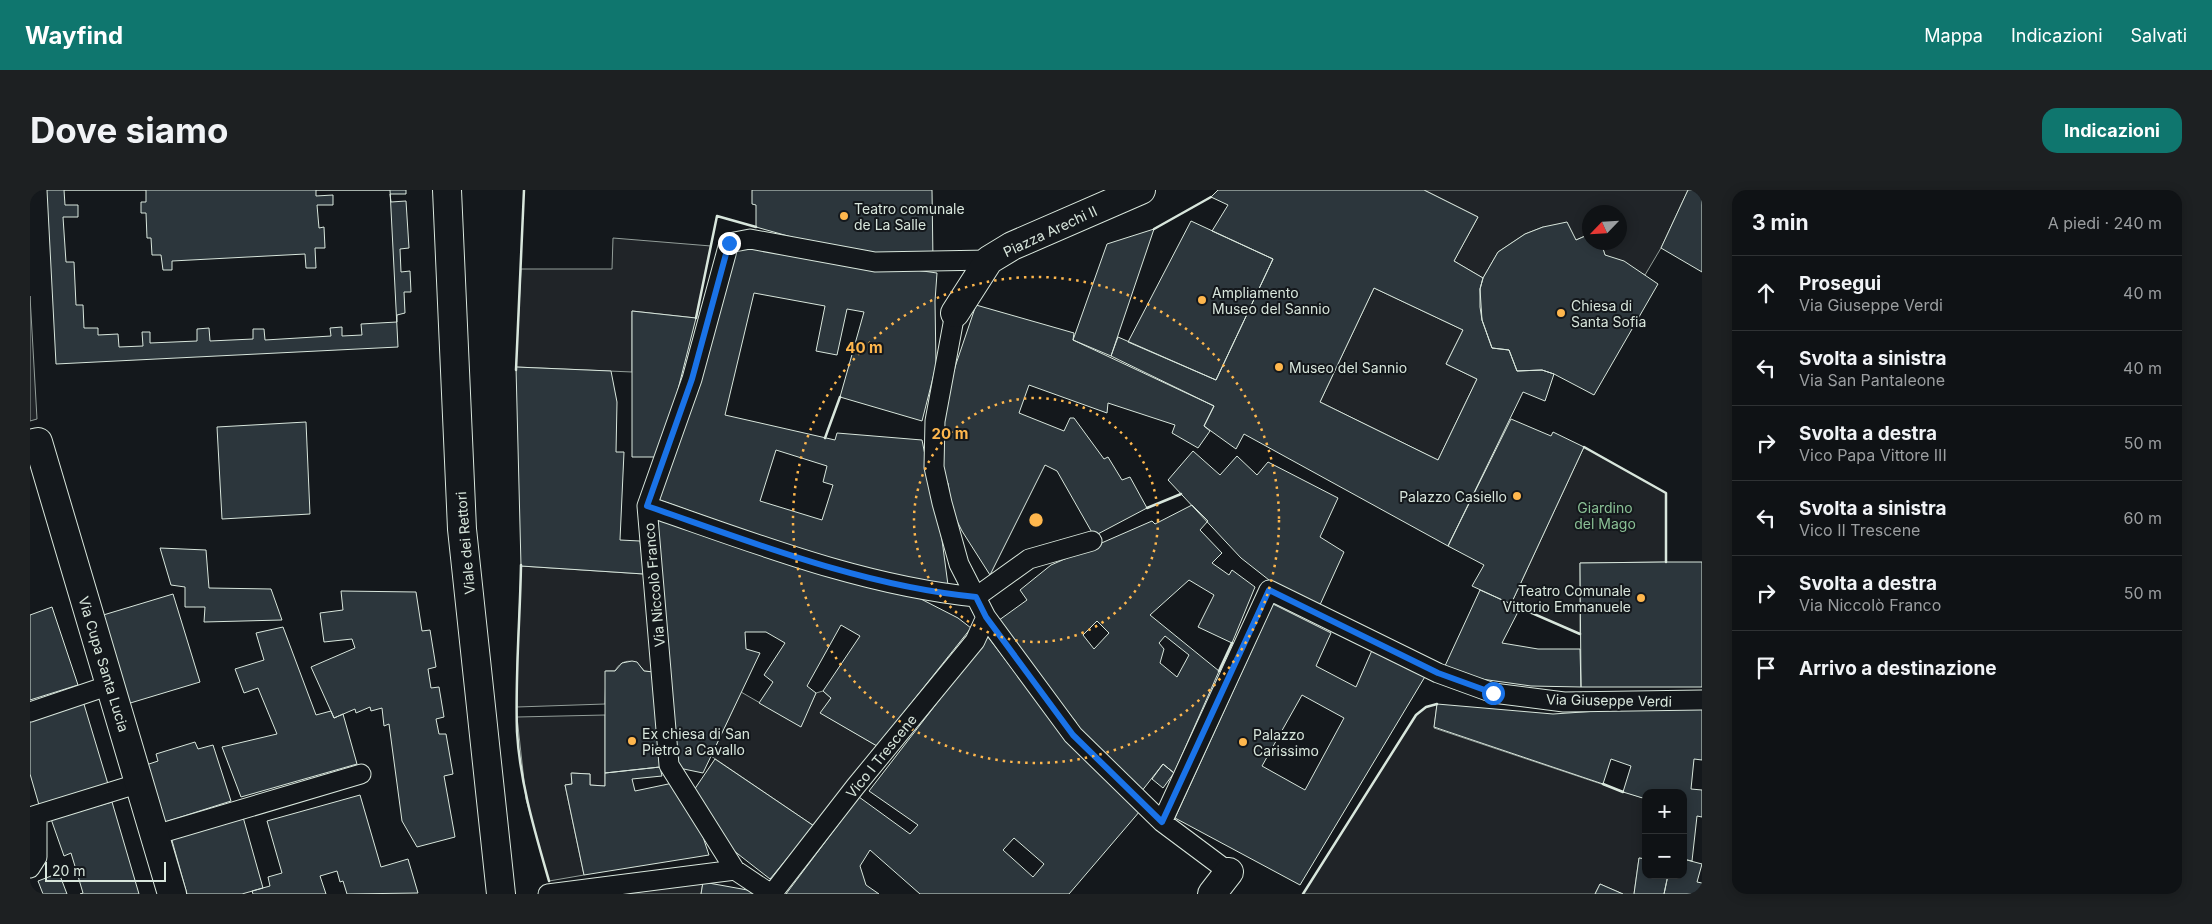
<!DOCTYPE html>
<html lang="it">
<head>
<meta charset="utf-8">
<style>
  body { margin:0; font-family:Inter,sans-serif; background:#1d2022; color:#f1f3f6 }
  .controls { position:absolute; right:15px; bottom:15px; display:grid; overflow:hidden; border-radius:10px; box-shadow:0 2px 12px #0003 }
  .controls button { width:45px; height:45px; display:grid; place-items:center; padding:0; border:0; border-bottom:1px solid #2f3234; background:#0f1215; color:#f1f3f6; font:25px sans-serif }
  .compass { position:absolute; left:1552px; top:15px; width:45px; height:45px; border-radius:50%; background:#0f1215; box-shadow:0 2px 12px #0003; rotate:245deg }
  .scale { position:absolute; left:15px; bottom:12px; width:121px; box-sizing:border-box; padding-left:5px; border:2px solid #d8e6dc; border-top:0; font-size:14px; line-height:18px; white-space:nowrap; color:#d8e6dc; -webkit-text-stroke:4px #14181c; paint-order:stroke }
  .stop { position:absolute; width:15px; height:15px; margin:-11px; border:4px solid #1a73e8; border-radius:50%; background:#fff }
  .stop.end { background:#1a73e8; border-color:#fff; box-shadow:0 1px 5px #0008 }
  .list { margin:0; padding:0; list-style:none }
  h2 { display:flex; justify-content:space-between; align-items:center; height:65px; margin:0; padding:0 20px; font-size:21px }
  h2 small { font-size:16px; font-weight:400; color:#9b9ea0 }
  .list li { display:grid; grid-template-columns:32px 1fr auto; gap:15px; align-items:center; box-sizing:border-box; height:75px; padding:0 20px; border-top:1px solid #2f3234 }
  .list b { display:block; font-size:19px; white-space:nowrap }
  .list p { margin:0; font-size:16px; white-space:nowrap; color:#9b9ea0 }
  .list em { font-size:16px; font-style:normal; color:#9b9ea0 }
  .icon { flex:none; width:28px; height:28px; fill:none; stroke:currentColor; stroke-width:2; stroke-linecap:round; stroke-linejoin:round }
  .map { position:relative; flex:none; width:1672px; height:704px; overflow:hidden; border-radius:15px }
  header { display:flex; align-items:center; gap:30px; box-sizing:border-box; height:70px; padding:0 25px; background:#0f766e; color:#fff }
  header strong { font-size:24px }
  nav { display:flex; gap:28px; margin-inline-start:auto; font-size:18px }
  .intro { display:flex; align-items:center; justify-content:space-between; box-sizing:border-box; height:120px; padding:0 30px }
  h1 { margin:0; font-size:35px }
  .button { padding:12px 22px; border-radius:15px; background:#0f766e; color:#fff; font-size:18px; font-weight:700 }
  main { display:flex; gap:30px; padding:0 30px }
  aside { flex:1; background:#0f1215; border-radius:15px; box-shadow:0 2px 12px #0003 }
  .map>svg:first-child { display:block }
  .green { fill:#202428; stroke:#939e99 }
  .building { fill:#2c363c; stroke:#d8e6dc; fill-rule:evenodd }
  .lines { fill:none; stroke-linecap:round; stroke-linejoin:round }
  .service-casing { stroke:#d8e6dc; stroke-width:21 }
  .minor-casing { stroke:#d8e6dc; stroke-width:30 }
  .service { stroke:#14181c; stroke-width:19 }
  .minor { stroke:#14181c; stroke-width:28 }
  .wall { stroke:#d8e6dc; stroke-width:2.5 }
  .route { stroke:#1a73e8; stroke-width:6 }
  .ring { fill:none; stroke:#ffb74d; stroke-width:2.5; stroke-dasharray:2.5 5 }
  .poi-dot { fill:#ffb74d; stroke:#14181c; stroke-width:2 }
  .labels { text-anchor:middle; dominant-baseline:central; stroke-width:4; stroke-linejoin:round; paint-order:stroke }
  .poi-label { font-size:14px; fill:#d8e6dc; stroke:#14181c; text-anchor:start }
  .street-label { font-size:14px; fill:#d8e6dc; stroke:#14181c }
  .park-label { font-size:14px; fill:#8ac095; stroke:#14181c }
  .centre { fill:#ffb74d; stroke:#14181c; stroke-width:2.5 }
  .ring-label { font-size:15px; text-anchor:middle; font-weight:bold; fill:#ffb74d; stroke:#14181c; stroke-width:4; stroke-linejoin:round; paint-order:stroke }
</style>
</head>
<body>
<header>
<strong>Wayfind</strong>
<nav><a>Mappa</a><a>Indicazioni</a><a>Salvati</a></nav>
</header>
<div class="intro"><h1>Dove siamo</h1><a class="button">Indicazioni</a></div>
<main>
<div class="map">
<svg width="1672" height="704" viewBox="0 0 1672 704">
  <rect width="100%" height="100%" fill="#14181c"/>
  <!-- green -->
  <path class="green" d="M1394,0h264l-27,58 -16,27 -40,-20 -4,-12 19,-1v-30h-30l-1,22 -13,6 -33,-13 -18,7 -27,18 -15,26 -29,-17 24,-44z
    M583,48l98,8 -15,72 -64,-7v61l-116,-5 5,-98h91z
    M1344,98l89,42 -17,34 31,15 -39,81 -118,-58z
    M0,106l7,123 -7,2z
    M1554,257l82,46v69l-86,1v71l-69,-30z
    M491,376l123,8 10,98 -10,-1c-7,-12 -22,-14 -29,0h-9l-1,33 -88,3v-43z
    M793,501l8,7 -10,15 56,33 -63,80 -103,-70 30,-64 59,34 16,-33z
    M1407,514l-3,24 212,71v60l-7,-1 -5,36h-11l-23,-10 -5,10h-292l113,-179 10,-8z
    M575,525v71l-15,-1v-11l-18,-1v11l-7,1 19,90 -35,6 -23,-82 -9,-82z
    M673,692l-2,12h-76z"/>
  <!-- building -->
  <path class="building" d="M17,0h343l8,157 -342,17z
    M34,0h82v12h-5v11h5l1,25h4l1,17h9l2,15h9v-9l133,-7 1,14h10l-1,-20h10l-1,-21 -5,1 -2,-23h16v-10l-17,1v-6h90v4h-16l1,8 15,-1 3,47 -9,1 1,23 9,-1 1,21h-7l1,21 -8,2v7l-36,2 1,11 -20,1v-9l-12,1 1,8 -66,4 -1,-11h-11v10l-43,2 -1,-13 -12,1v12l-47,2v-11h-8l1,14 -24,1 -1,-13 -20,1v-7h-14l-1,-23h-7l-2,-43h-8l-3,-45h15v-12h-13z
    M722,0h180l1,71 -74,-5 -103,-29v-22l-4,-1z
    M1188,0h206l54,27 -24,44 29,17 -3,11v18l2,13 10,28 17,2 8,21 25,-1 12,4 -9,27 -22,-9 -75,154 -204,-112 -8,15 -32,-23 10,-20 -103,-50 7,-19 98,43 57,-121 -61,-28 16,-26 -17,-8zM1344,98l89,42 -17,34 31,15 -39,81 -118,-58z
    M1658,0h14v82l-41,-24z
    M1161,31l82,38 -57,121 -88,-38z
    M1537,32l9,18 14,-6v8h11l4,13 19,6 34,23 -64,111 -40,-21 -12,-4 -25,1 -8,-21 -17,-2 -10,-28 -2,-31 3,-11 15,-26 27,-18 18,-7z
    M1124,39l-43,127 -38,-16 34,-96z
    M707,55l200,28 -2,28 1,65 -14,55 -82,-24 24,-85 -17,-3 -10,46 -21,-4 9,-45 -71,-13 -29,122 110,25 2,-7 85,7 20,100 6,45 -91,-17 -52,-16 -151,-54 31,-89 6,1zM746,260l51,16 -4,16 10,3 -11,35 -62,-19z
    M946,115l98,28 -1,7 141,66 -10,20 6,5 -12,17 -26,-15 3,-8 -67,-22 -1,10 -78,-28 -10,28 45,18 6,-13h4l30,41 4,-2 14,23 8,-3 17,31 -53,28 -37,-65 -12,-6 -55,110 -28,-44 -10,-20 -4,-28 -6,-3 -3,-57 17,-59z
    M602,121l64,7 -35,139h-29z
    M486,177l95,4 6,31 -1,50h8l-4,88 20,1 4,33 -123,-8z
    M1481,229l40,17 2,-4 31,15 -73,157 -39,-18 12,-21 -36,-19z
    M276,232l4,92 -88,5 -5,-92z
    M1163,261l27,24 17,-19 20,19 11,-13 70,36 -18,39 24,15 -25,55 -50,-27 -28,-22 -73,-78z
    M1162,315l16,16 -8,9 22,23 -10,10 17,12 3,-5 23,17 -23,56 -34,-16 16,-32 -25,-15 -39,35 69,56 -45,102 -11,-9 -22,28 -60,-54 -5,-16 -81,-99 32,-23 -7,-10 31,-25 101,-44 3,3zM1067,431l12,12 -15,16 -11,-14zM1135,446l24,19 -12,22 -17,-14 4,-14 -5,-6z
    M622,326l144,51 80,18 43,13 39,20 13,10 -94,118 -57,-33 11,-15 -8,-7 37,-55 -19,-11 -34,61 9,7 -15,34 -42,-24 14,-21 -9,-7 21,-32 -19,-11h-21l1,17 14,4 -57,120 -29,-6z
    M130,358l46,2 3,38 62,1 11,31 -78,2 1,-15h-20v-20l-14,-2z
    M1636,372h36v125h-121l-1,-124z
    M1450,400l40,18 -18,35 36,6h42l1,38 -50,-1 -57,-8 -30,-10z
    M311,401l75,1 6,39 8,-1 6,37 -8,2 3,19 8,-1 5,30 -8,2 3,15h7l7,40 -9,2 11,61 -38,10 -15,-26 -13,-97 -5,2 -2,-18 -11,3 -1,-4 -14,6 -1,-4 -21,9 -23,-51 44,-19 -3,-9 -28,3 -4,-29 23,-3z
    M143,404l27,88 -73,22 -27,-88z
    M1243,414l58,29 -15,33 40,21 17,-39 53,27 -126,210 -125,-67zM1272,505l42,23 -39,72 -43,-24z
    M22,417l26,78 -48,15v-85z
    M253,437l33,88 15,-4 3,7 9,-4 14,50 -116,33 -19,-50 55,-13 -19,-46 -14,5 -9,-24 29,-9 -8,-27z
    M958,447l63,83 89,91 -71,83h-149l-50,-44 -10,16 6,19 13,9h-93l73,-97 51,37 8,-9 -49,-34zM984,648l30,26 -11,13 -30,-27z
    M602,471l5,1 7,9 10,1 6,95 -55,6v-102h10l7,-8z
    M53,511l25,83 -69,21 -9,-31v-57z
    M1407,514l116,10 149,-10v56l-8,-1 -3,30 11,1v27l-5,-1 -5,45 -9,-2v-66h-37v6l-23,-7 8,-26 -20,-7 -8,25 -169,-57z
    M165,552l3,7 15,-4 18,56 -66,21 -19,-57 12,-4 -2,-7z
    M685,569l99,67 -44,53 -41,-32 -37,-54z
    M1133,574l11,9 -11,15 -11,-9z
    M630,577l2,9 -30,3 3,12 38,-8 27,45 9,27 -125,20 -19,-90 7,-1 -1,-11 19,1v11l15,1v-13z
    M330,605l21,72 27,-8 10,34 -71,1 -4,-13 -3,1 -3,-11 -17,5 6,18h-73l-1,-3 18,-5 -2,-9 14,-4 -15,-52z
    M82,612l27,92h-59l3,-1 -12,-40 -7,3 -13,-37z
    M213,627l20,71 -21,6h-55l-16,-57z
    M1609,668l7,1v16h22l-4,19h-30z
    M1653,669l19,5 -5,18 5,1v11h-38l4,-19h15z
    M29,683l8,21h-24l-5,-13z
    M673,692l50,9v3h-52z
    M1570,694l23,10h-28z"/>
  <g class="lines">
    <!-- service casing -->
    <g class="service-casing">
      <path id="service" d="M925,123l-20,108 -1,46 8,36 17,61 27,53 87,118 89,87 67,50
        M617,316c107,37 216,80 329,91
        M946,407l53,-38 63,-18
        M0,522l80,-27
        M0,627l110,-34
        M1132,632l107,-232 169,83 55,20 71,9 138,-2
        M125,645l206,-61
        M0,678l7,-11v-42
        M518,704l187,-24
        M741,704l-36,-24 -66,-105 -22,-259 45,-127 37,-136 21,-4 125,23 114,-2
        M742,704l83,-107 120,-146 11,-24"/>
    </g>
    <!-- minor casing -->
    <g class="minor-casing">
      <path id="minor" d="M417,0l15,339 39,365
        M925,123l34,-53 23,-14 129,-56
        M0,254l8,-2 134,452
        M1182,704l17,-22"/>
    </g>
    <!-- service -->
    <use href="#service" class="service"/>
    <!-- minor -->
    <use href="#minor" class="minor"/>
    <!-- wall -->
    <path class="wall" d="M1124,39l57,-32
      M666,128l21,-102 39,11
      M486,180l8,-180
      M795,248l15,-41
      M1554,257l82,46v69
      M1117,318l34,-14
      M491,375c-1,56 -6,111 -4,167 3,51 18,100 32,149
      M1490,418l60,26
      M1189,481l13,-28
      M1573,594l20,8
      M1273,704l113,-179 10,-8 11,-3"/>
  </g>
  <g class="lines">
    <!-- route -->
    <path class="route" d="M699,53l-37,136 -45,127c107,37 216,80 329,91l10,20 87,118 89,87 107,-232 169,83 55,20"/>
  </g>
  <!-- distance rings -->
  <g class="ring">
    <circle cx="1006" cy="330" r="122"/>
    <circle cx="1006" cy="330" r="243"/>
  </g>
  <!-- markers -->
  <g class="poi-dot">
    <circle cx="814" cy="26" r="5"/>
    <circle cx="1172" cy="110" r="5"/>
    <circle cx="1531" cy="123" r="5"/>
    <circle cx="1249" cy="177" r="5"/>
    <circle cx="1487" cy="306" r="5"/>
    <circle cx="1611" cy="408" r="5"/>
    <circle cx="602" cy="551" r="5"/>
    <circle cx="1213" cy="552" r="5"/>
  </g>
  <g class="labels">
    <!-- poi labels -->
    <g class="poi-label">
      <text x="824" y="18">Teatro comunale<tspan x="824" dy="16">de La Salle</tspan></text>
      <text x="1182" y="102">Ampliamento<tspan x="1182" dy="16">Museo del Sannio</tspan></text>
      <text x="1541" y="115">Chiesa di<tspan x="1541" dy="16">Santa Sofia</tspan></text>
      <text x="1259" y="177">Museo del Sannio</text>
      <text x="1477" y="306" text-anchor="end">Palazzo Casiello</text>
      <text x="1601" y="400" text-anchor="end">Teatro Comunale<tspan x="1601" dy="16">Vittorio Emmanuele</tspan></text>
      <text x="612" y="543">Ex chiesa di San<tspan x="612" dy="16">Pietro a Cavallo</tspan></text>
      <text x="1223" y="544">Palazzo<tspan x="1223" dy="16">Carissimo</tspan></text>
    </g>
    <!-- street labels -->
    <g class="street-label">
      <text transform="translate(1020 41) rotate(-25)">Piazza Arechi II</text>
      <text transform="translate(435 353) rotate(-95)">Viale dei Rettori</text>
      <text transform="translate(624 395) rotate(-95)">Via Niccolò Franco</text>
      <text transform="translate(74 474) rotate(73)">Via Cupa Santa Lucia</text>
      <text transform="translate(1579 510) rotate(1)">Via Giuseppe Verdi</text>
      <text transform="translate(851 566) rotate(-51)">Vico I Trescene</text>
    </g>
    <!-- park labels -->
    <g class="park-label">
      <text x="1575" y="317">Giardino<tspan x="1575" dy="16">del Mago</tspan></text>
    </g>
  </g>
  <circle cx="1006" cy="330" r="8" class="centre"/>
  <g class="ring-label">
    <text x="834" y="163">40 m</text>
    <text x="920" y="249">20 m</text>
  </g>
</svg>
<div class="controls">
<button>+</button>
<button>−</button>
</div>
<svg class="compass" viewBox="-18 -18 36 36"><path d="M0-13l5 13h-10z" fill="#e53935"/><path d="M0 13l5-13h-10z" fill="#9b9ea0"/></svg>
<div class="scale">20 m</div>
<div class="stop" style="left:1463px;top:503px"></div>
<div class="stop end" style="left:699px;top:53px"></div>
</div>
<aside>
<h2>3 min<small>A piedi · 240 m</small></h2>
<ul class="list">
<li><svg class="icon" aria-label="ahead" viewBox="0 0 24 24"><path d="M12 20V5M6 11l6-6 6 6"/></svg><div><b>Prosegui</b><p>Via Giuseppe Verdi</p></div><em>40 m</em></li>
<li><svg class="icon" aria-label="left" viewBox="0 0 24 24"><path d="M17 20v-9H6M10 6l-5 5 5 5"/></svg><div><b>Svolta a sinistra</b><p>Via San Pantaleone</p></div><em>40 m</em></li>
<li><svg class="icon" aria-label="right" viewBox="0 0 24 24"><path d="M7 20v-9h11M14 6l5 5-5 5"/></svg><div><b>Svolta a destra</b><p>Vico Papa Vittore III</p></div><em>50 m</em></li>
<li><svg class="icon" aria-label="left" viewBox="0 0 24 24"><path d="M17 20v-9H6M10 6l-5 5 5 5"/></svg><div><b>Svolta a sinistra</b><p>Vico II Trescene</p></div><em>60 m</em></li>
<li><svg class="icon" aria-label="right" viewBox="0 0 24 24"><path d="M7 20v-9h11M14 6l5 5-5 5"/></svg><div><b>Svolta a destra</b><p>Via Niccolò Franco</p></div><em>50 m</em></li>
<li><svg class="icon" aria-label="arrive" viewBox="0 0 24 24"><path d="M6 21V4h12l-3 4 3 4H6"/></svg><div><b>Arrivo a destinazione</b></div></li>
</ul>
</aside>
</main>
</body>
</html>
